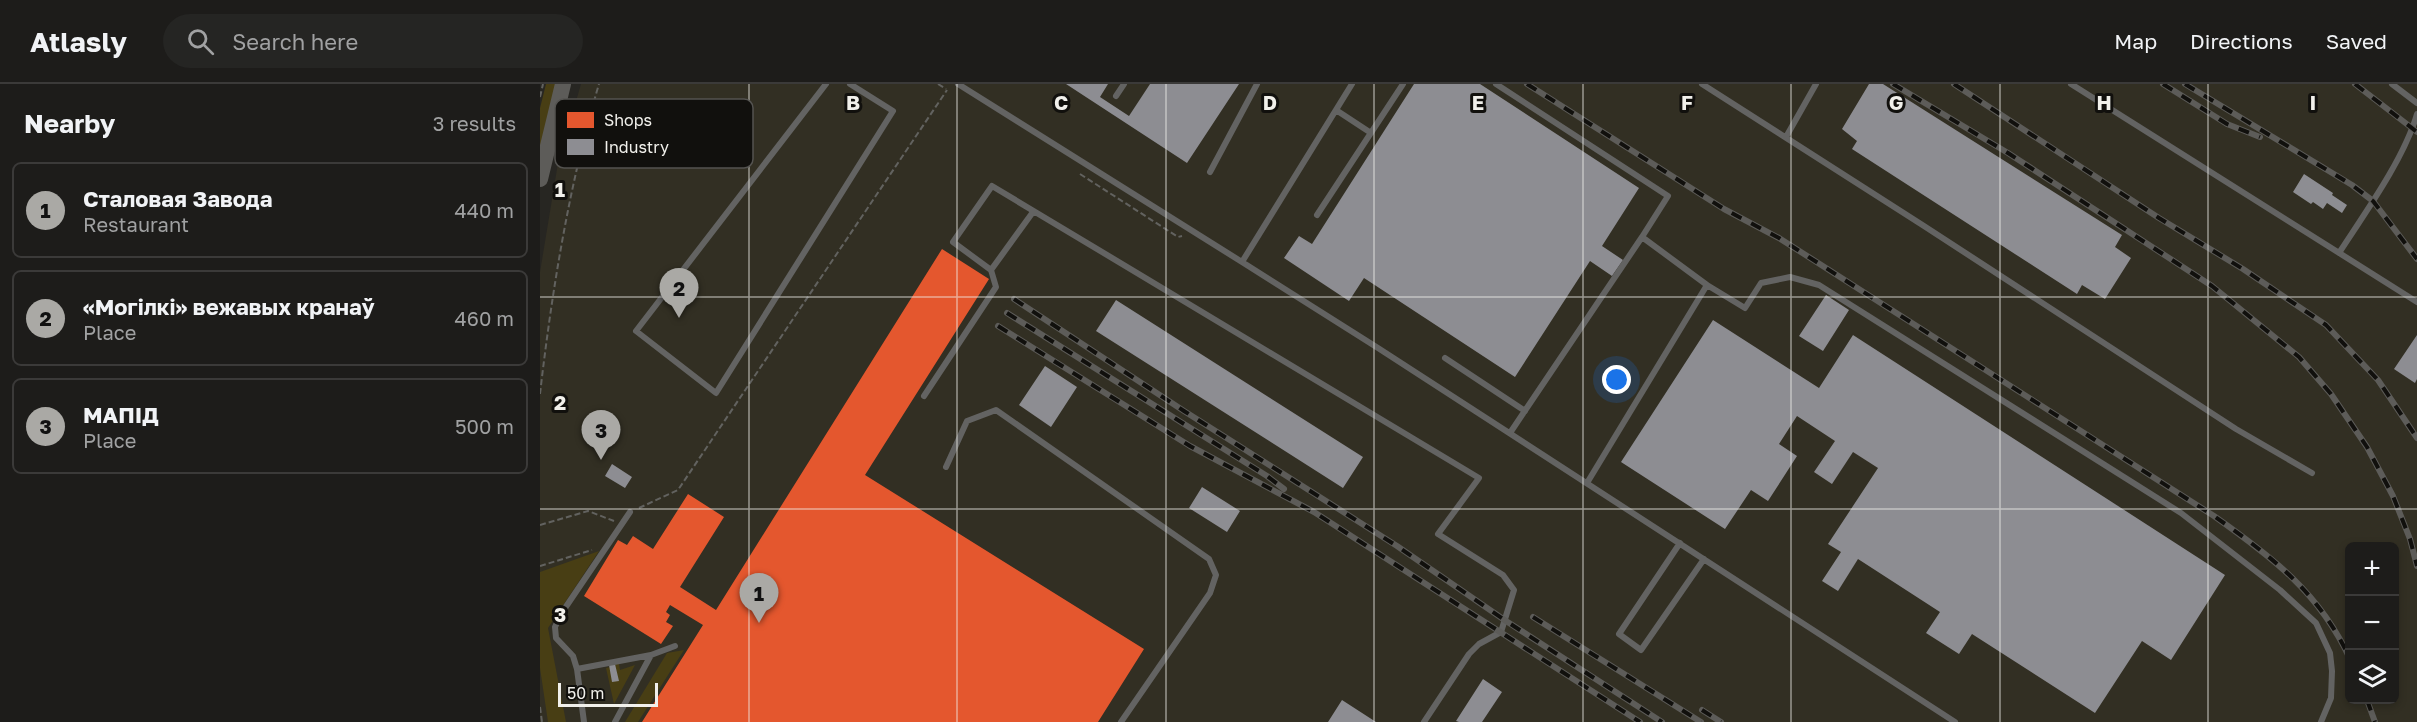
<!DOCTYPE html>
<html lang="en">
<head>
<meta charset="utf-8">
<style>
  body { margin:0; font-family:"Golos Text",sans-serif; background:#252523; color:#f1f3f6 }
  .controls { position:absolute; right:18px; bottom:18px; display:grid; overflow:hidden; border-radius:9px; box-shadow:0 3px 9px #0003 }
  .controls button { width:54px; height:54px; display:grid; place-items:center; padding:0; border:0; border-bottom:2px solid #3b3a39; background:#1d1c1a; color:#f1f3f6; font:30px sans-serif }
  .scale { position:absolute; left:18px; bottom:15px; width:100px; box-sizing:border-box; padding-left:6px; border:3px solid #f1f0eb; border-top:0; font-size:16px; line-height:21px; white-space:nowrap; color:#f1f0eb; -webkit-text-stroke:4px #11100d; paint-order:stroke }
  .you { position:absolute; left:1077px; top:296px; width:21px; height:21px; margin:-15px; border:4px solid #fff; border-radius:50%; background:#1a73e8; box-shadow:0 0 0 9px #1a73e833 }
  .badge { display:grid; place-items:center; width:39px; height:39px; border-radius:50%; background:#aaa9a5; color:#111; font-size:20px; font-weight:700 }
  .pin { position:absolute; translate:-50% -50px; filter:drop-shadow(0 2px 3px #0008) }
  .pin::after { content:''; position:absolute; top:32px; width:21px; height:18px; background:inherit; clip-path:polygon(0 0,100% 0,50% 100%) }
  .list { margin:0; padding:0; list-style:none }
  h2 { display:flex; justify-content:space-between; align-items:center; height:78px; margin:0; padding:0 24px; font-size:26px }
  h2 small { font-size:20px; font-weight:400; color:#a0a1a2 }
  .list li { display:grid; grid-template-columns:39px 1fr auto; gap:18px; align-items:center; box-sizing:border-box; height:96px; margin:0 12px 12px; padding:0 12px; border:2px solid #3b3a39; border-radius:9px }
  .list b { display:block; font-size:22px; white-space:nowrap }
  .list p { margin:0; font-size:20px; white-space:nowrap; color:#a0a1a2 }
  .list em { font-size:20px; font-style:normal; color:#a0a1a2 }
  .icon { flex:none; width:33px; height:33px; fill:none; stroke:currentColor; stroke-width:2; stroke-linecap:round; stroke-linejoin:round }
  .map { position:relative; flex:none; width:1877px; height:638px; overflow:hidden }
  header { display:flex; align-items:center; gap:36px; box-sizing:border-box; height:84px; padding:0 30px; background:#1d1c1a; border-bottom:2px solid #3b3a39 }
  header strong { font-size:28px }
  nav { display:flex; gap:33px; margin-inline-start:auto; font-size:21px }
  .search { width:420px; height:54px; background:#252523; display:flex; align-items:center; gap:15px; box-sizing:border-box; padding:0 21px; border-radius:33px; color:#a0a1a2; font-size:22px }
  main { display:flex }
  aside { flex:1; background:#1d1c1a }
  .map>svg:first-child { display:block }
  .built { fill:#322f23; fill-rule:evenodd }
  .green { fill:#483e14 }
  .shops { fill:#e4572e }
  .industry { fill:#8d8d92 }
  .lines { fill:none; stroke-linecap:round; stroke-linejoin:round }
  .path { stroke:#62625f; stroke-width:2; stroke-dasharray:6 3; stroke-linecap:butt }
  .service { stroke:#636362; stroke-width:6 }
  .secondary { stroke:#5d5c59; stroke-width:16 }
  .rail-casing { stroke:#5d5c59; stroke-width:6 }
  .rail { stroke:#11100d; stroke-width:4; stroke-dasharray:11; stroke-linecap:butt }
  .grid { fill:none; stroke:#f1f0eb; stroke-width:1.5; stroke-opacity:0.55 }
  .key { fill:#11100d; stroke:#545350; stroke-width:1.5 }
  .key-label { font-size:16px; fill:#f1f0eb }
  .grid-label { font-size:20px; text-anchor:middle; font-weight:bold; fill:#f1f0eb; stroke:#11100d; stroke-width:6; stroke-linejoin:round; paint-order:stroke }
</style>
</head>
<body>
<header>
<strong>Atlasly</strong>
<div class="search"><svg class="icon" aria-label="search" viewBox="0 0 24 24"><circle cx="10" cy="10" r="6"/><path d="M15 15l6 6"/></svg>Search here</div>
<nav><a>Map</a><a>Directions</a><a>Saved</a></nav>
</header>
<main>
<aside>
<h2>Nearby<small>3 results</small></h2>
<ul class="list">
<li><span class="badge">1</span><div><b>Сталовая Завода</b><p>Restaurant</p></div><em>440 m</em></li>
<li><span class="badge">2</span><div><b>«Могілкі» вежавых кранаў</b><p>Place</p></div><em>460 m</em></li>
<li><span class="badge">3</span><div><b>МАПІД</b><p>Place</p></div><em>500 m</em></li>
</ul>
</aside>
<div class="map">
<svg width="1877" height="638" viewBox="0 0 1877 638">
  <rect width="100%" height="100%" fill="#272622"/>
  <!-- built -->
  <path class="built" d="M41,0h1836v638h-1877v-450l18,-109zM1810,462h44v154h-44z"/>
  <!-- green -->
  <path class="green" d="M6,0h12l-18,74v-50z
    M59,467l-51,77 18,94h-18l-8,-54v-96z
    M144,566l-46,72h-13l42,-69z
    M75,580h4l1,6 15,-5 -21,39 -8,-36 4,-1 8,13z"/>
  <!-- shops -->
  <path class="shops" d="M402,165l47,30 -124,196 279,174 -46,73h-456l61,-97 -33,-20 -4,7 4,3 -4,7 7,4 -12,18 -77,-48 34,-56 9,5 6,-9 20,13 35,-55 36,23 -44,70 36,23z"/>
  <!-- industry -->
  <path class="industry" d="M526,0h42l-8,13 29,19 21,-32h89l-52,79z
    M874,0h66l159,104 -37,58 21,14 -11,16 -22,-15 -75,116 -151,-99 -15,23 -65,-43 15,-22 13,8z
    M1329,0h14l239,151 -7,12 16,11 -26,41 -23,-14 -5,9 -225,-145 5,-8 -15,-12z
    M1764,90l29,19 -1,2 15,10 -5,8 -15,-10 -4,6 -10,-7 -2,2 -18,-12z
    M1286,211l23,15 -26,41 -24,-15z
    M576,216l247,157 -20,31 -247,-157z
    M1173,236l106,68 34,-53 372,240 -54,85 -29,-19 -47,72 -123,-79 -13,20 -33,-21 14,-21 -82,-53 -20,32 -16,-10 19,-29 -13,-8 50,-76 -25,-16 -21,32 -18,-12 21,-31 -38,-25 -18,28 18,12 -29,45 -17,-11 -26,39 -104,-67z
    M1877,251v44l-2,4 -21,-14z
    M505,282l32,21 -26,40 -32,-22z
    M72,380l20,13 -7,11 -20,-12z
    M662,403l38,24 -13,21 -38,-24z
    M75,580l4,17 -7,1 -3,-17z
    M943,595l19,13 -20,30h-23l-3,-1z
    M802,616l34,22h-48z"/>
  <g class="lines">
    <!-- path -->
    <path class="path" d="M398,0l8,5
      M0,13l3,-13
      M540,90l98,63 4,-1
      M0,310c12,-104 29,-209 59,-310
      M99,424l39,-18 269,-400
      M0,441l48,-14 26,10
      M0,482l52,-16
      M0,623l2,15"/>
    <!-- service -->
    <path class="service" d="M286,0l-190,247 80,62 177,-282 -43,-27
      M418,0l284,178 110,-178
      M956,0l172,112 -26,41 65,48
      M1162,0l222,142 312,203 76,44
      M1531,0l346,218
      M1852,0l25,19
      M576,12l8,-12
      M796,26l35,23
      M1246,53l30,-53
      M670,88l47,-88
      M493,128l-42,58 -38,-28 39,-56 487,292 -41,56 65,41 11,15 -13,42 -22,12 -10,10 -45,68
      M777,131l86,-131
      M1799,169c26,-40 65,-94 78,-139
      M702,178l136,86 577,374
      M905,274l80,53
      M384,312l72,-109 -5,-17
      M970,349l132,-196
      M406,383l21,-46 29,-11 213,149 7,16 -6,18 -89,129
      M1047,399l120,-198 38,23 16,-25 29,-6 29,8 362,228 99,77 36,33 14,30 2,18 -1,27 -10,24
      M1140,459l-61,91 22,16 63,-91
      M37,585l74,-14
      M44,638l-7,-53 -4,-13 -17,-18 -1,-11 6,-13 69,-102
      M75,638l36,-67 24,-9"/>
    <!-- secondary -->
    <path class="secondary" d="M0,95l23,-95"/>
    <!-- rail casing -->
    <g class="rail-casing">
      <path id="rail" d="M987,0l197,125 55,29 435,278c58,41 106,77 136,143
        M1353,0l115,69 204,133 87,71 32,37 36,53 26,49 17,43 7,27
        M1414,0l205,134 84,51 83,56 52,55 39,58
        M1623,0l64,40 33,13
        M1645,0l167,101 21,16 44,58
        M1815,0l62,48
        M474,215l170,112 213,135 109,75 156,101
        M467,229l260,163 17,13
        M458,242l192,120 124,66 326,210
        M993,533l168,105
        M1827,616l8,22
        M1162,626l19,12"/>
    </g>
    <!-- rail -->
    <use href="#rail" class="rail"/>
  </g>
  <!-- grid -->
  <path class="grid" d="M209,0v638M417,0v638M626,0v638M834,0v638M1043,0v638M1251,0v638M1460,0v638M1668,0v638M0,213h1877M0,425h1877"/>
  <!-- legend -->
  <rect x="15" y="15" width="198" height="69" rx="9" class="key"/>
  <rect x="27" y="28" width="27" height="16" fill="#e4572e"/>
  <rect x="27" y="55" width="27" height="16" fill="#8d8d92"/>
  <g class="key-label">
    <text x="64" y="42">Shops</text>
    <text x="64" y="69">Industry</text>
  </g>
  <g class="grid-label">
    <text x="313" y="26">B</text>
    <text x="521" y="26">C</text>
    <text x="730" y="26">D</text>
    <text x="938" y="26">E</text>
    <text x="1147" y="26">F</text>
    <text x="1356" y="26">G</text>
    <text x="1564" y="26">H</text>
    <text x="1773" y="26">I</text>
    <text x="20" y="113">1</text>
    <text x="20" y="326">2</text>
    <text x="20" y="538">3</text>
  </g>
</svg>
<div class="controls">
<button>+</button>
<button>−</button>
<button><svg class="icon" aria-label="layers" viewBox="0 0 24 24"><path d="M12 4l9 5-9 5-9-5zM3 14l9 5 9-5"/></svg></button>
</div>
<div class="scale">50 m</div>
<div class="you"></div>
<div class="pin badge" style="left:219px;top:539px">1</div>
<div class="pin badge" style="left:139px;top:234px">2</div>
<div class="pin badge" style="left:61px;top:376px">3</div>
</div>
</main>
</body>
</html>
